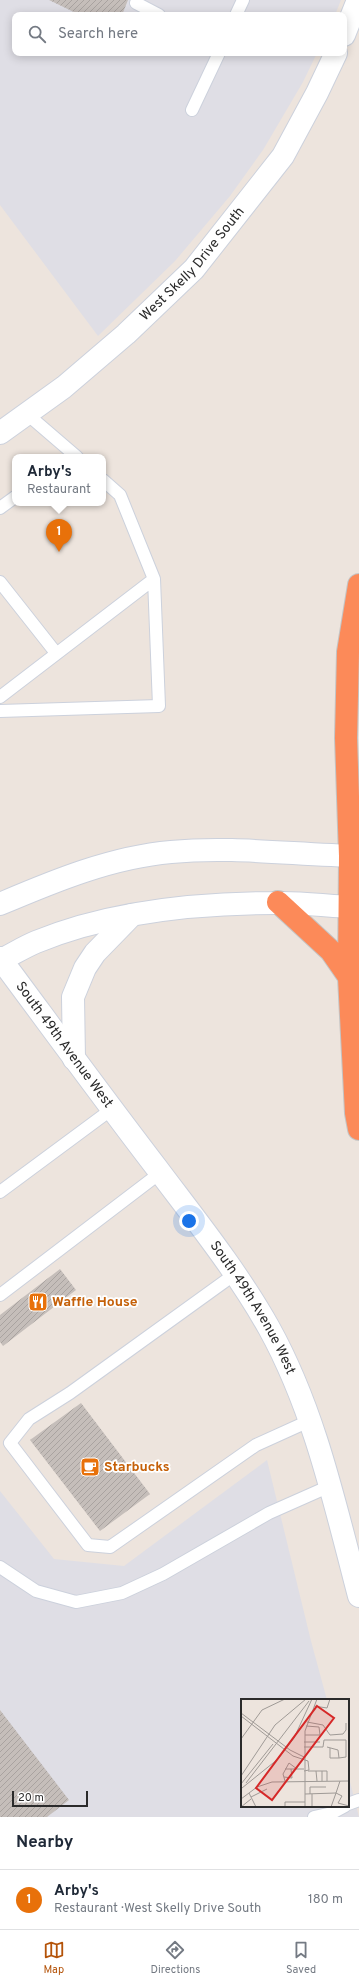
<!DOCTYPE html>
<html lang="en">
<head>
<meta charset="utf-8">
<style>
  body { margin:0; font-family:Overpass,sans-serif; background:#f2f2f3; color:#1f2937 }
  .scale { position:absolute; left:12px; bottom:10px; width:76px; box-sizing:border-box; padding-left:4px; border:2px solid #2b2b2b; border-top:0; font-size:11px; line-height:14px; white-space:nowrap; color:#2b2b2b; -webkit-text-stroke:3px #fff; paint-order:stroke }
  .you { position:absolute; left:189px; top:1221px; width:14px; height:14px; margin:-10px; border:3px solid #fff; border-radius:50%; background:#1a73e8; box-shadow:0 0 0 6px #1a73e833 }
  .badge { display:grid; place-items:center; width:26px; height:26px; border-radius:50%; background:#b45309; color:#fff; font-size:13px; font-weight:700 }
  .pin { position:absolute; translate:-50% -33px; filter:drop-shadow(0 1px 2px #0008) }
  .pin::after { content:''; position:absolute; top:21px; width:14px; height:12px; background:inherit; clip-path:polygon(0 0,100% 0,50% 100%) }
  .popup { position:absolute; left:12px; top:454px; width:94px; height:52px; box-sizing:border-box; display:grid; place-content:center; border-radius:8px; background:#fff; filter:drop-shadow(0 1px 3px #0005); font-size:13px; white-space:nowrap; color:#747a83 }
  .popup b { font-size:15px; color:#1f2937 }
  .popup::after { content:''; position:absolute; left:50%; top:100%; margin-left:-8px; border:8px solid transparent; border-top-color:#fff }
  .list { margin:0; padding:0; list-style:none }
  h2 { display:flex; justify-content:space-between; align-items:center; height:52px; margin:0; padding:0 16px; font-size:17px }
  h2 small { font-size:13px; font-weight:400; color:#747a83 }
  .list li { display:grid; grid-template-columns:26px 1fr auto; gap:12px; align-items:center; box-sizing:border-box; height:60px; padding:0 16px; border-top:1px solid #e0e1e3 }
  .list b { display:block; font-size:15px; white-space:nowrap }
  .list p { margin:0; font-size:13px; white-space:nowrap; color:#747a83 }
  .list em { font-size:13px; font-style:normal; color:#747a83 }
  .icon { flex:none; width:22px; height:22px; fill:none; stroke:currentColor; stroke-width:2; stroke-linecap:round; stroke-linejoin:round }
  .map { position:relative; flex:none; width:359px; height:1817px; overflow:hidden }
  .search { position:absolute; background:#fff; box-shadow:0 2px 10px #0003; left:12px; right:12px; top:12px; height:44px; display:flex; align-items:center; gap:10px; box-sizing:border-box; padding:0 14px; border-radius:8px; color:#747a83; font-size:15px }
  .sheet { height:112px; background:#fff }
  nav { display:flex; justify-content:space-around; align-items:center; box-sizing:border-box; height:56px; border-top:1px solid #e0e1e3; background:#fff; font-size:11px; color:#747a83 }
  nav a { display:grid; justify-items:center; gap:2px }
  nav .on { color:#b45309 }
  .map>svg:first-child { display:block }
  .industrial { fill:#dfdee5 }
  .building { fill:url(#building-hatch) }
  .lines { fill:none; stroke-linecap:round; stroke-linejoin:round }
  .service-casing { stroke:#ccd1dc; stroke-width:14 }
  .tertiary-casing { stroke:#ccd1dc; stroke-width:24 }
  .motorway-casing { stroke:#c4c4c4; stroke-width:24 }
  .service { stroke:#fff; stroke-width:12 }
  .tertiary { stroke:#fff; stroke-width:22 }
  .motorway { stroke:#fc8a59; stroke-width:22 }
  .labels { text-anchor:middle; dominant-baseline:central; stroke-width:3.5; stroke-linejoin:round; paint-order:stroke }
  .street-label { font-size:14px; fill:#2b2b2b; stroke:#fff }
  .food-label { font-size:14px; font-weight:bold; fill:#c56008; stroke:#fff; text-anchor:start }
  .inset-road { fill:none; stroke:#9f9a96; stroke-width:1 }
  .view { fill:#d62828; fill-opacity:0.15; stroke:#d62828; stroke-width:2 }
  .inset-edge { fill:none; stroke:#2b2b2b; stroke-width:2 }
</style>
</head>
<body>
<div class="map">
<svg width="359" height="1817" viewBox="0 0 359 1817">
  <defs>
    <pattern id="building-hatch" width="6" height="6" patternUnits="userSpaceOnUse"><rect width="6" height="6" fill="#c5beba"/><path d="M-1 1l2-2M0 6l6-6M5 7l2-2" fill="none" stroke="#a9a3a0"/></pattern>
  </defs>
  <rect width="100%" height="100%" fill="#ede4dd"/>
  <!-- industrial -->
  <path class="industrial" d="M0,0h341l-6,15h-320v38h302l-14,29 -40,68 -33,46 -55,65 -77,75 -98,-131z
    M267,1460l44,181 16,59h-85v106h106v-32l11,43h-359v-326l54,68 70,7z"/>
  <!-- building -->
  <path class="building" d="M49,0h79l-6,15h-42z
    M60,1269l16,21 -73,56 -3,-4v-27z
    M81,1403l69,91 -50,37 -70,-91z
    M0,1710l69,90 -22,17h-47z"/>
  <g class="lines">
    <!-- service casing -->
    <g class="service-casing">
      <path id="service" d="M136,3l23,12
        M236,15l7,-15
        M192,110l27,-57
        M27,414l50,43
        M0,508l15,-11
        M0,582l56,71
        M0,697l154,-118
        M0,711l159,-5 -5,-127 -34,-84 -17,-15
        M0,1192l112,-83
        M235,1274l-165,119 -41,26 -19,24 78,102 22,2 146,-102 53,-24
        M0,1295l160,-122
        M0,1567l36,24 40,11 46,-9 41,-19 106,-61 61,-27
        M348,1804l11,-4
        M314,1817l18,-4 13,-7"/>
    </g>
    <!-- tertiary casing -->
    <g class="tertiary-casing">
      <g id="tertiary">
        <path d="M344,35l14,-35"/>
        <path id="s1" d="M0,433l64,-46 62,-53 68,-65 89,-113 34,-63 19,-40"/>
        <path d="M0,904c54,-23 112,-47 171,-52 62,-6 125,3 188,4"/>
        <path id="s2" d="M0,958c52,70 103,140 156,209 39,52 81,104 113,161 46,83 66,177 90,268"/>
        <path d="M1,960c12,-6 23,-13 35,-18 75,-31 161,-39 241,-39 27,-1 55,4 82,4"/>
        <path d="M74,1059l-1,-62 12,-29 10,-15 37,-38"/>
      </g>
    </g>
    <!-- motorway casing -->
    <g class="motorway-casing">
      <path id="motorway" d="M359,585l-11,67 -2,86 4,118 -1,121 7,136 3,16
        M278,902l53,49 18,26"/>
    </g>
    <!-- service -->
    <use href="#service" class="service"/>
    <!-- tertiary -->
    <use href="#tertiary" class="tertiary"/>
    <!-- motorway -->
    <use href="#motorway" class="motorway"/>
  </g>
  <!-- icons -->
  <defs>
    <g id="restaurant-square" transform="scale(1)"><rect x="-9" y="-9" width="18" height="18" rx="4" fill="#e8710a" stroke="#fff"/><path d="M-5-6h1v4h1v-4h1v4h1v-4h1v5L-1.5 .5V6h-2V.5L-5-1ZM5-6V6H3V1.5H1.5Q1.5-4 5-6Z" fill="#fff"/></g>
    <g id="cafe-square" transform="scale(1)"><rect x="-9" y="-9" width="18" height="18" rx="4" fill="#e8710a" stroke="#fff"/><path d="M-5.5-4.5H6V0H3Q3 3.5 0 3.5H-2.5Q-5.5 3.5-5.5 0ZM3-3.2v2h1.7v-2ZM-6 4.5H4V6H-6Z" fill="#fff"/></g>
  </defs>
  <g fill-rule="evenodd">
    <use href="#restaurant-square" x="38" y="1302"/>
    <use href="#cafe-square" x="90" y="1467"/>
  </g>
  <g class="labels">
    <!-- street labels -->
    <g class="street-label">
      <text stroke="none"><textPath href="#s1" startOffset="257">West Skelly Drive South</textPath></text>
      <text stroke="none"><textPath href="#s2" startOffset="108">South 49th Avenue West</textPath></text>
      <text stroke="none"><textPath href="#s2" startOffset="432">South 49th Avenue West</textPath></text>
    </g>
    <!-- food labels -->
    <g class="food-label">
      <text x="52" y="1302">Waffle House</text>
      <text x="104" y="1467">Starbucks</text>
    </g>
  </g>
  <!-- overview -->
  <g transform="translate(241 1699)">
    <rect width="108" height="108" fill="#ede4dd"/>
    <path class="inset-road" d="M73,7l13,2 3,-9M0,14l49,37 14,7M0,17l52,40 15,5 1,9 -5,1M66,23l16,3 7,10 13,-1 3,-4v-7M64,36h15l-1,-8 -13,-1M0,40l21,-29 23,-11M63,43h16M63,48h19M82,48l1,-7h22v17l-7,1 -1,-8 -11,-3M89,49v10h9M44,70h19M67,72h8l1,10M75,72h6v10M81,72h5v10M0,77l34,-51 31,-26M43,78l8,1 -1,-9M44,82l-2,-7 6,-11 8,6M5,84l63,-82M0,85l32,-40M1,89l36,-29 16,-21 18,-39M8,94l7,14M64,95l31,-1 4,-12M69,95v-7h16M71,95v13M10,98l16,-8M0,100l16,-12 15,-5 77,-1M0,108l10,-8M44,108v-5h20M64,108v-76l12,-32M90,108l5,-14 6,3 -4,7 11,3"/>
    <path class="view" d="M76,7l17,12 -62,82 -16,-12z"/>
    <rect width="108" height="108" class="inset-edge"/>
  </g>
</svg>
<div class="scale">20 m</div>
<div class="you"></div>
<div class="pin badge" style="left:59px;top:552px;background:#e8710a">1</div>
<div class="popup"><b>Arby's</b>Restaurant</div>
<div class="search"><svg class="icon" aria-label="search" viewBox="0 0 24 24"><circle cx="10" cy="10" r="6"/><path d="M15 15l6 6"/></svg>Search here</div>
</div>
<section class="sheet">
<h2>Nearby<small></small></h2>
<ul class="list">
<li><span class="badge" style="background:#e8710a">1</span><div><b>Arby's</b><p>Restaurant · West Skelly Drive South</p></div><em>180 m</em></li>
</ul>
</section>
<nav>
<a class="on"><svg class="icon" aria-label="map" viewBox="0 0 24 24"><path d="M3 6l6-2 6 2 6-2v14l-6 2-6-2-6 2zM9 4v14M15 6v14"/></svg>Map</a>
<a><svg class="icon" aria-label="directions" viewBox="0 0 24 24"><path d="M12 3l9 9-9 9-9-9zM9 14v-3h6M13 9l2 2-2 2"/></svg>Directions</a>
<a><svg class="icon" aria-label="saved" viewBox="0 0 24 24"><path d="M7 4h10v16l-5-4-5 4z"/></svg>Saved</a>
</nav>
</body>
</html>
